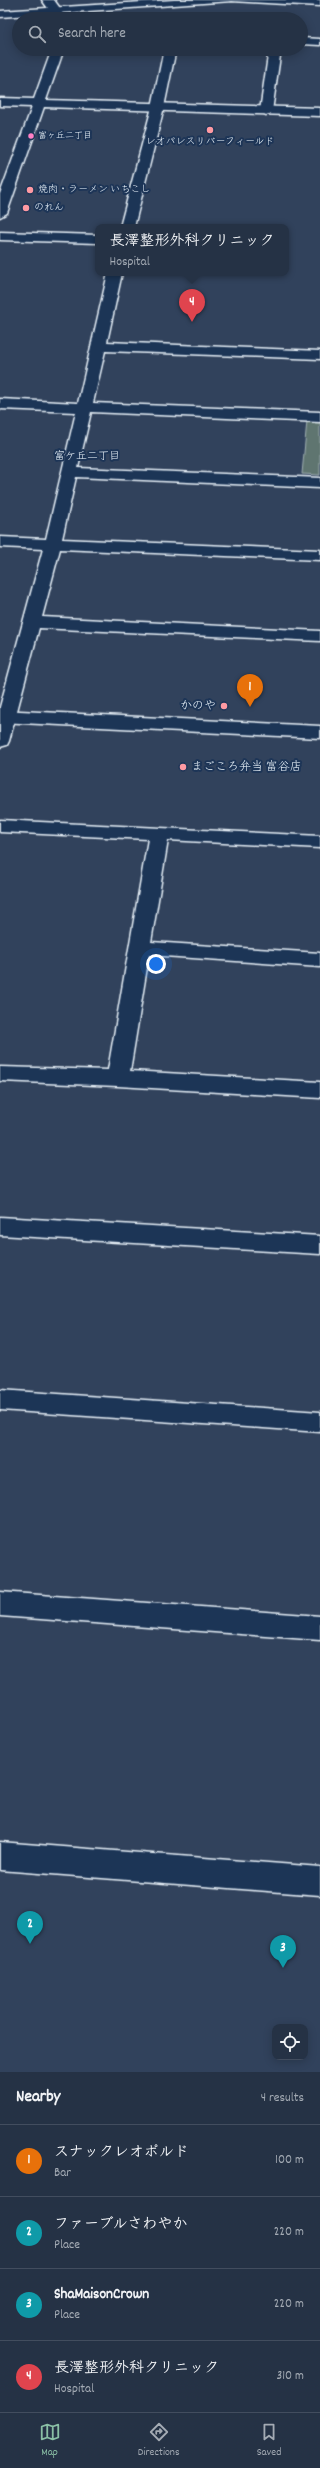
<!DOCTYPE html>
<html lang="en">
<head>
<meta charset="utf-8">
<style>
  body { margin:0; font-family:Dekko,"Klee One",sans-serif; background:#2d3a4c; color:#f1f3f6 }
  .controls { position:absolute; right:12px; bottom:12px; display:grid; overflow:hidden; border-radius:8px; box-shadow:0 2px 10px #0003 }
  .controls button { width:36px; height:36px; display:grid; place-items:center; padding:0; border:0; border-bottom:1px solid #424d5e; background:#253245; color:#f1f3f6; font:20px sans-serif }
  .you { position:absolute; left:156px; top:964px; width:14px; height:14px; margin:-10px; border:3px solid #fff; border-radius:50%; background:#1a73e8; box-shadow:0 0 0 6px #1a73e833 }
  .badge { display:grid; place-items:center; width:26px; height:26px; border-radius:50%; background:#8abfa5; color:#fff; font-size:13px; font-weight:700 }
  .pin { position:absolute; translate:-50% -33px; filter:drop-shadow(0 1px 2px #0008) }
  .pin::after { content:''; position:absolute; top:21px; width:14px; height:12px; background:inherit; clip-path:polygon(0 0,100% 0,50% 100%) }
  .popup { position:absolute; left:95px; top:224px; width:194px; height:52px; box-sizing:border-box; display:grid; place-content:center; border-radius:8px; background:#253245; filter:drop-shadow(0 1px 3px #0005); font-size:13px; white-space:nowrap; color:#a3aab3 }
  .popup b { font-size:15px; color:#f1f3f6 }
  .popup::after { content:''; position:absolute; left:50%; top:100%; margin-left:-8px; border:8px solid transparent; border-top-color:#253245 }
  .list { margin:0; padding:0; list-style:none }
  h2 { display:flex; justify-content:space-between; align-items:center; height:52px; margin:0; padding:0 16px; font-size:17px }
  h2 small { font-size:13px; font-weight:400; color:#a3aab3 }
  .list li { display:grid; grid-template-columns:26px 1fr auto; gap:12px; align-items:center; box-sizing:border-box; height:72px; padding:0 16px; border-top:1px solid #424d5e }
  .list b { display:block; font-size:15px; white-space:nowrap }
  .list p { margin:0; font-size:13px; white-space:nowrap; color:#a3aab3 }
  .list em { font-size:13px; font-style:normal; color:#a3aab3 }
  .icon { flex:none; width:22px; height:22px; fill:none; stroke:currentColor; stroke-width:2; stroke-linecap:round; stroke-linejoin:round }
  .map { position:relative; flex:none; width:320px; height:2072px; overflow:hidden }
  .search { position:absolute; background:#253245; box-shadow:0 2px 10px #0003; left:12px; right:12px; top:12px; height:44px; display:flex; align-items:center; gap:10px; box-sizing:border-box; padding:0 14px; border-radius:22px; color:#a3aab3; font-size:15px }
  .sheet { height:340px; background:#253245 }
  nav { display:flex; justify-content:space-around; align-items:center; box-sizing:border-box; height:56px; border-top:1px solid #424d5e; background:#253245; font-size:11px; color:#a3aab3 }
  nav a { display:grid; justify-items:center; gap:2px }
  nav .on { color:#8abfa5 }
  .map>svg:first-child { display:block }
  .green { fill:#5e746f; stroke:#a3b2b4 }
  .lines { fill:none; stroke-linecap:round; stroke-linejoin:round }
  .minor-casing { stroke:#e8f1f8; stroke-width:3 }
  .tertiary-casing { stroke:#e8f1f8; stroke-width:3 }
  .minor { fill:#1d3557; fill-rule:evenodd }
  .tertiary { fill:#1d3557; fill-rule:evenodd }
  .poi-dot { fill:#ff9aa2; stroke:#1d3557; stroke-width:1.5 }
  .bus-dot { fill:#ff80c5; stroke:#1d3557; stroke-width:1.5 }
  .labels { text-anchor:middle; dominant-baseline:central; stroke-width:4; stroke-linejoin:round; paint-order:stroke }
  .far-bus-label { font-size:9px; fill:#e8f1f8; stroke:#1d3557; text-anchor:start }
  .far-poi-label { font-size:10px; fill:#e8f1f8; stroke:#1d3557; text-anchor:start }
  .far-neighbourhood-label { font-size:11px; fill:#e8f1f8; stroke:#1d3557 }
  .poi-label { font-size:12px; fill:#e8f1f8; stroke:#1d3557; text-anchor:end }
</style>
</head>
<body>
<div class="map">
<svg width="320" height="2072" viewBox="0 0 320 2072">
  <rect width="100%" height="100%" fill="#31425c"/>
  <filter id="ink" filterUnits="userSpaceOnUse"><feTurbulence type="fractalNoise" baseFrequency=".025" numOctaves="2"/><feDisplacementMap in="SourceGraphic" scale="8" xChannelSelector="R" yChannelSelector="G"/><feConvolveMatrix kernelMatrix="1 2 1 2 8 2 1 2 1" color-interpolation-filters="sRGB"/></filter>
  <g filter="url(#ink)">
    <!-- green -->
    <path class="green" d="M307,421l13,1v53l-18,-1z"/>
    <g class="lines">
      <!-- minor casing -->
      <g class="minor-casing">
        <path id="minor" d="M174,0h146v6l-88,-5 -232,16v-6z
          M301,38l19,1v6l-19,-1z
          M164,49h12l-12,58 -30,120h-14l32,-120z
          M269,49h12l-9,62 -6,4 -6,-4z
          M0,232l98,3v8l-98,-3z
          M108,273h14l-15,69 213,9v8l-215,-8 -12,52 227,9v10l-229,-10 -13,56 242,10v10l-244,-11 -14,62 258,11v10l-260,-11 -18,68 278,14v10l-281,-13 -30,113 -2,4 -7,2v-40l43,-158 -43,-2v-10l46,2 30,-127 -76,-3v-10l78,4z
          M0,820l320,16v12l-152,-8 -17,102 169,11v14l-171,-12 -19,116 190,11v16l-202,-12 -118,-5v-14l108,3 40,-231 -148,-7z
          M0,1217l320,19v18l-320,-19z
          M0,1390l320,22v20l-320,-22z
          M0,1842l320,25v28l-320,-25z"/>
      </g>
      <!-- tertiary casing -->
      <g class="tertiary-casing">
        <path id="tertiary" d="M42,0h12l8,11 1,8h-12l-1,-8z
          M52,49h12l-18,51 274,8v8l-276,-9 -37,106 -7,4v-23l32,-87 -32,-1v-8l34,1z
          M0,710l320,16v12l-320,-16z
          M0,1592l320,24v24l-320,-24z"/>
      </g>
      <!-- minor -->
      <use href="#minor" class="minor"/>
      <!-- tertiary -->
      <use href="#tertiary" class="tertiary"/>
    </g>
  </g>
  <!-- markers -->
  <g class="poi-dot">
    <circle cx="210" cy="130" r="4"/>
    <circle cx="30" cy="190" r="4"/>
    <circle cx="26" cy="208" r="4"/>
    <circle cx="224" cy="706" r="4"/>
    <circle cx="183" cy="767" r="4"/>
  </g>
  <circle class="bus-dot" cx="31" cy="136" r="3.5"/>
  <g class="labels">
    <!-- far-bus labels -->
    <g class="far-bus-label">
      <text x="38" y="136">富ヶ丘二丁目</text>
    </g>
    <!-- far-poi labels -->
    <g class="far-poi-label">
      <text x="210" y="142" text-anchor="middle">レオパレスリバーフィールド</text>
      <text x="38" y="190">焼肉・ラーメン いちこし</text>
      <text x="34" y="208">のれん</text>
    </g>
    <!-- far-neighbourhood labels -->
    <g class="far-neighbourhood-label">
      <text x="87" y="457">富ケ丘二丁目</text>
    </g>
    <!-- poi labels -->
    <g class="poi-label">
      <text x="216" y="706">かのや</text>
      <text x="191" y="767" text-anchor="start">まごころ弁当 富谷店</text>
    </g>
  </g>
</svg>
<div class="controls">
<button><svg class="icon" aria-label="locate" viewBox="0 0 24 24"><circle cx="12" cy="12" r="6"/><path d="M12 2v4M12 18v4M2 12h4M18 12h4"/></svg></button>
</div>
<div class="you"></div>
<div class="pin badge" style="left:250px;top:707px;background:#e8710a">1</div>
<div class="pin badge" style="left:30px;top:1944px;background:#0f9aa8">2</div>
<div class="pin badge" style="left:283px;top:1968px;background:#0f9aa8">3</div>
<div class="pin badge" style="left:192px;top:322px;background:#e0444e">4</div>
<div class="popup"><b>長澤整形外科クリニック</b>Hospital</div>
<div class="search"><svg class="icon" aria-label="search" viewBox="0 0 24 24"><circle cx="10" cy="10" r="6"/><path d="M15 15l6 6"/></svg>Search here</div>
</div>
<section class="sheet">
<h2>Nearby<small>4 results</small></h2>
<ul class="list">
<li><span class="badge" style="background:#e8710a">1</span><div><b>スナックレオポルド</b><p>Bar</p></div><em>100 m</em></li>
<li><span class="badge" style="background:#0f9aa8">2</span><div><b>ファーブルさわやか</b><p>Place</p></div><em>220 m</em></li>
<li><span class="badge" style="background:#0f9aa8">3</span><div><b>ShaMaisonCrown</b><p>Place</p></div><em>220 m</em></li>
<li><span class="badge" style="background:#e0444e">4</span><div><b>長澤整形外科クリニック</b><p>Hospital</p></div><em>310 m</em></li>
</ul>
</section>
<nav>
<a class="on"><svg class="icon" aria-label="map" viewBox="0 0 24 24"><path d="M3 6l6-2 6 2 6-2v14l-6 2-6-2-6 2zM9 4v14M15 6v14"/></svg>Map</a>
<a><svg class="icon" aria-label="directions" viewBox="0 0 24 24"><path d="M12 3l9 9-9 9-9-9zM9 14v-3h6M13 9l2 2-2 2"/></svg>Directions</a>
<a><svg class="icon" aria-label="saved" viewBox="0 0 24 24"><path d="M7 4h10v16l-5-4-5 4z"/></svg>Saved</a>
</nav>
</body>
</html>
